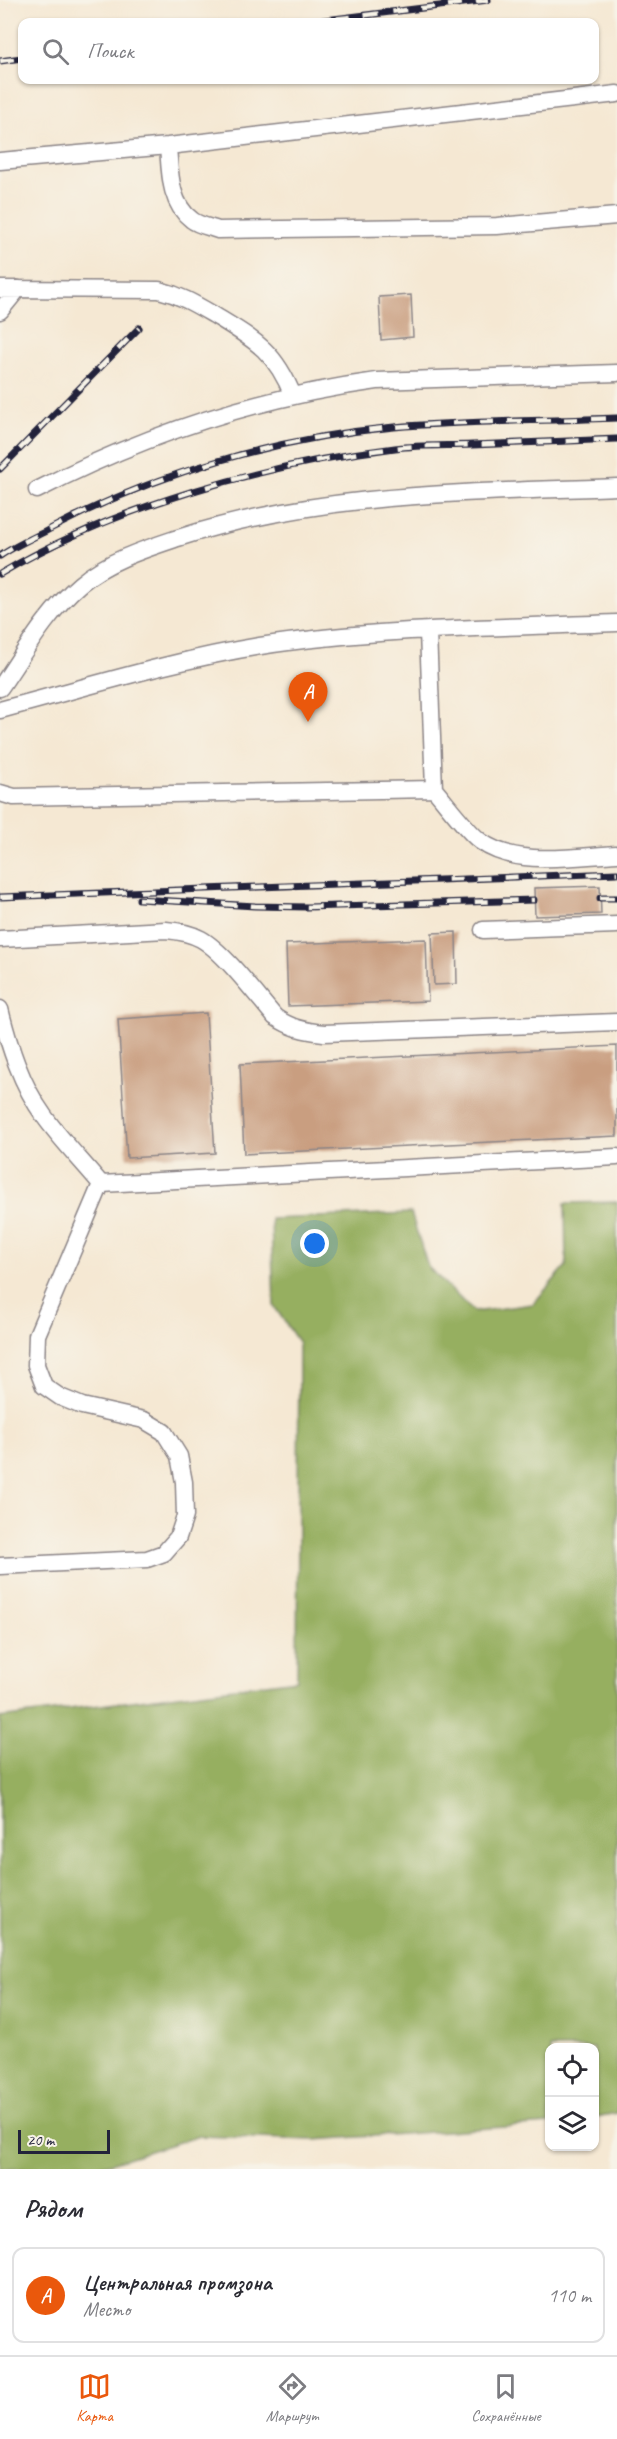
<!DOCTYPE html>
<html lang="ru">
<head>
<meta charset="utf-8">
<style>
  body { margin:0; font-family:Caveat,sans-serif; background:#f7f7f7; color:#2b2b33 }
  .controls { position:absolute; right:18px; bottom:18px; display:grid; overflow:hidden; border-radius:12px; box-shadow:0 2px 4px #0004 }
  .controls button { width:54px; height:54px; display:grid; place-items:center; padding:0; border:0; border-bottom:2px solid #e1e1e2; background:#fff; color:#2b2b33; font:30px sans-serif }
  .scale { position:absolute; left:18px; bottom:15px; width:92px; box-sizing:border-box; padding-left:6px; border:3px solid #22223b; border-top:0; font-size:16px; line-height:21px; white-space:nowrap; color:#22223b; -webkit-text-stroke:4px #f7f3e8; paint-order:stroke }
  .you { position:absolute; left:315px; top:1244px; width:21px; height:21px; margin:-15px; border:4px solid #fff; border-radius:50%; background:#1a73e8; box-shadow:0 0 0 9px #1a73e833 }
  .badge { display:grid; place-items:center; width:39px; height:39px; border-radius:50%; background:#ea580c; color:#fff; font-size:20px; font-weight:700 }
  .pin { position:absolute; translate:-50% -50px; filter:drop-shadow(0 2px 3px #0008) }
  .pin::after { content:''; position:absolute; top:32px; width:21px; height:18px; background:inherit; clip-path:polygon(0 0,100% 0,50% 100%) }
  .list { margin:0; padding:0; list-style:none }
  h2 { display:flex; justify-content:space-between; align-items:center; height:78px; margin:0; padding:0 24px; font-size:26px }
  h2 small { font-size:20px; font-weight:400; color:#7c7c81 }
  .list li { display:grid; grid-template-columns:39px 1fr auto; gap:18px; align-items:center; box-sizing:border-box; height:96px; margin:0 12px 12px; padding:0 12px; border:2px solid #e1e1e2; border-radius:12px }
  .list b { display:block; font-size:22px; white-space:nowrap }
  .list p { margin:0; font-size:20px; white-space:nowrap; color:#7c7c81 }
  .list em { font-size:20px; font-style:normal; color:#7c7c81 }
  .icon { flex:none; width:33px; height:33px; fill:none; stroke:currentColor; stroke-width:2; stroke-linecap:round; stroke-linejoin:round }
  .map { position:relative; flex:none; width:617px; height:2169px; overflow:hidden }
  .search { position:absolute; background:#fff; box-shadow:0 2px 4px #0004; left:18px; right:18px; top:18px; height:66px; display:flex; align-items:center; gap:15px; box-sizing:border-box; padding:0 21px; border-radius:12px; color:#7c7c81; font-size:22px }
  .sheet { height:186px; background:#fff }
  nav { display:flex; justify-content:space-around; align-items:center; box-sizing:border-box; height:84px; border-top:2px solid #e1e1e2; background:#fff; font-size:16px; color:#7c7c81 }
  nav a { display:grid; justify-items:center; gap:3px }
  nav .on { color:#ea580c }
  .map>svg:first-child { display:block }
  .forest { fill:#96af60; stroke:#5c684e; stroke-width:1.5 }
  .building { fill:#c99e80 }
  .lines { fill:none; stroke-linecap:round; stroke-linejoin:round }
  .service-casing { stroke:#8c8587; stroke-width:19 }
  .service { stroke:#fff; stroke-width:16 }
  .rail-casing { stroke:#22223b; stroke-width:7 }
  .rail { stroke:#f7f3e8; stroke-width:4.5; stroke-dasharray:14; stroke-linecap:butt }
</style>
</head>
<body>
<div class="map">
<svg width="617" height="2169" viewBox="0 0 617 2169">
  <rect width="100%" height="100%" fill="#f7f3e8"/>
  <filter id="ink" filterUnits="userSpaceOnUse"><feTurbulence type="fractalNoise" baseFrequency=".0167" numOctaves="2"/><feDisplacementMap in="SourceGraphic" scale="12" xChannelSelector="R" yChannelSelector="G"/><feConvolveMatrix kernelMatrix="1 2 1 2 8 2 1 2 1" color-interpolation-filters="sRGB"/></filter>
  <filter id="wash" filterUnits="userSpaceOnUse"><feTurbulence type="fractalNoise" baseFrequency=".008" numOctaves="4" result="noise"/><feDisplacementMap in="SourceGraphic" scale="24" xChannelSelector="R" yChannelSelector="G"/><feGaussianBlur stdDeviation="1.35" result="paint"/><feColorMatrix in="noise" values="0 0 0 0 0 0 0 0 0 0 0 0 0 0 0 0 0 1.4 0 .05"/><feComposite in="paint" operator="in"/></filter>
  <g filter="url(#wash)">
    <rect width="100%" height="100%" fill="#f5e8d3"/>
    <!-- forest -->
    <path class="forest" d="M617,1202v911l-22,4 -1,-69h-44l-1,76 -235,16 -115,-4 -108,33h-91v-451l297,-38 2,-337 -25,-37 -3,-87 140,-6 17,54 46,45 59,-8 33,-38 -1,-63z"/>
    <g id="blocks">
      <!-- building -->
      <path class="building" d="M411,295l2,42 -32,3 -2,-43z
        M600,886l1,28 -66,2 -1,-28z
        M456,932l1,52 -23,1 -2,-52z
        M426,939l2,62 -140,5 -2,-62z
        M206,1013l9,140 -88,5 -9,-139z
        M617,1046v90l-373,18 -4,-90z"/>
    </g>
  </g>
  <g filter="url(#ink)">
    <use href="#blocks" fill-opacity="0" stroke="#8c8587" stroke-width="1.5"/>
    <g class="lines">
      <!-- service casing -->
      <g class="service-casing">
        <path id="service" d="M168,146c2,25 1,57 24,74 6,5 18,7 26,10l279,-4 120,-10
          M0,161l168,-15 449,-52
          M0,289l159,1c21,5 36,14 55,25 39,24 61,35 79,81
          M0,311l18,-22
          M37,490c107,-55 221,-93 340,-109l240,-8
          M428,632l6,157
          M0,688c24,-35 47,-76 80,-104 27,-23 65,-35 98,-46 142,-46 291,-45 439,-51
          M0,710c84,-22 174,-50 260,-64 117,-18 238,-18 357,-23
          M0,793l14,4 420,-8c13,15 32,41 46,52 37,27 95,15 137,13
          M483,930l134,-5
          M0,939l166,-9c12,1 24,3 35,9 23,13 56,57 74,78 16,11 30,14 49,16l293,-11
          M0,1009c9,37 21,75 44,107 17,24 38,45 57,68l516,-27
          M0,1566l147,-7 17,-6 14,-16 7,-21 -1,-34 -5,-26 -15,-24 -20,-12 -62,-14 -22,-9 -16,-11 -8,-21 1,-30 64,-151"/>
      </g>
      <!-- service -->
      <use href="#service" class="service"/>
      <!-- rail casing -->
      <g class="rail-casing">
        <path id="rail" d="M309,22l179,-22
          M0,61l22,-3
          M0,469l139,-141
          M0,556c16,-11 35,-19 52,-28 105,-55 224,-90 342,-101 74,-6 149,-6 223,-9
          M0,574c112,-67 265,-110 395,-126 25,-3 52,-2 77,-3 48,-2 97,-4 145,-6
          M0,897l617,-24
          M600,898h17
          M139,899l116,7 52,1 227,-7"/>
      </g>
      <!-- rail -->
      <use href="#rail" class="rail"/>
    </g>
  </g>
</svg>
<div class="controls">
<button><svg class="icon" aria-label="locate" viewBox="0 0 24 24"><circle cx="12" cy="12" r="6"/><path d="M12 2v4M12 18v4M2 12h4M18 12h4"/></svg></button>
<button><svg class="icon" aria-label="layers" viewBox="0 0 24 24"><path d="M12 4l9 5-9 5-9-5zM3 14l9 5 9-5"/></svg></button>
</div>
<div class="scale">20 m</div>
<div class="you"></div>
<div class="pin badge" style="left:308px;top:722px">A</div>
<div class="search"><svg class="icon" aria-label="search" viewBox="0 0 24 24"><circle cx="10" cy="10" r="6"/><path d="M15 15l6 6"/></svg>Поиск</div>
</div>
<section class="sheet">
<h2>Рядом<small></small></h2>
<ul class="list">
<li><span class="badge">A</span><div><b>Центральная промзона</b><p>Место</p></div><em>110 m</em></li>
</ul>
</section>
<nav>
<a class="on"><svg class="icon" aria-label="map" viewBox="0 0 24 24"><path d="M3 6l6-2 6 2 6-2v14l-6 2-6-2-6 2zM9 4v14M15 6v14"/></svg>Карта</a>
<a><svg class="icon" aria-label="directions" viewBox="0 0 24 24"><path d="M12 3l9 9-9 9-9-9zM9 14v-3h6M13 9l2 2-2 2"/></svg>Маршрут</a>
<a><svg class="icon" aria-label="saved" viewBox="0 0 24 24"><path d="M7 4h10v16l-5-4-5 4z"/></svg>Сохранённые</a>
</nav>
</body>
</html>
